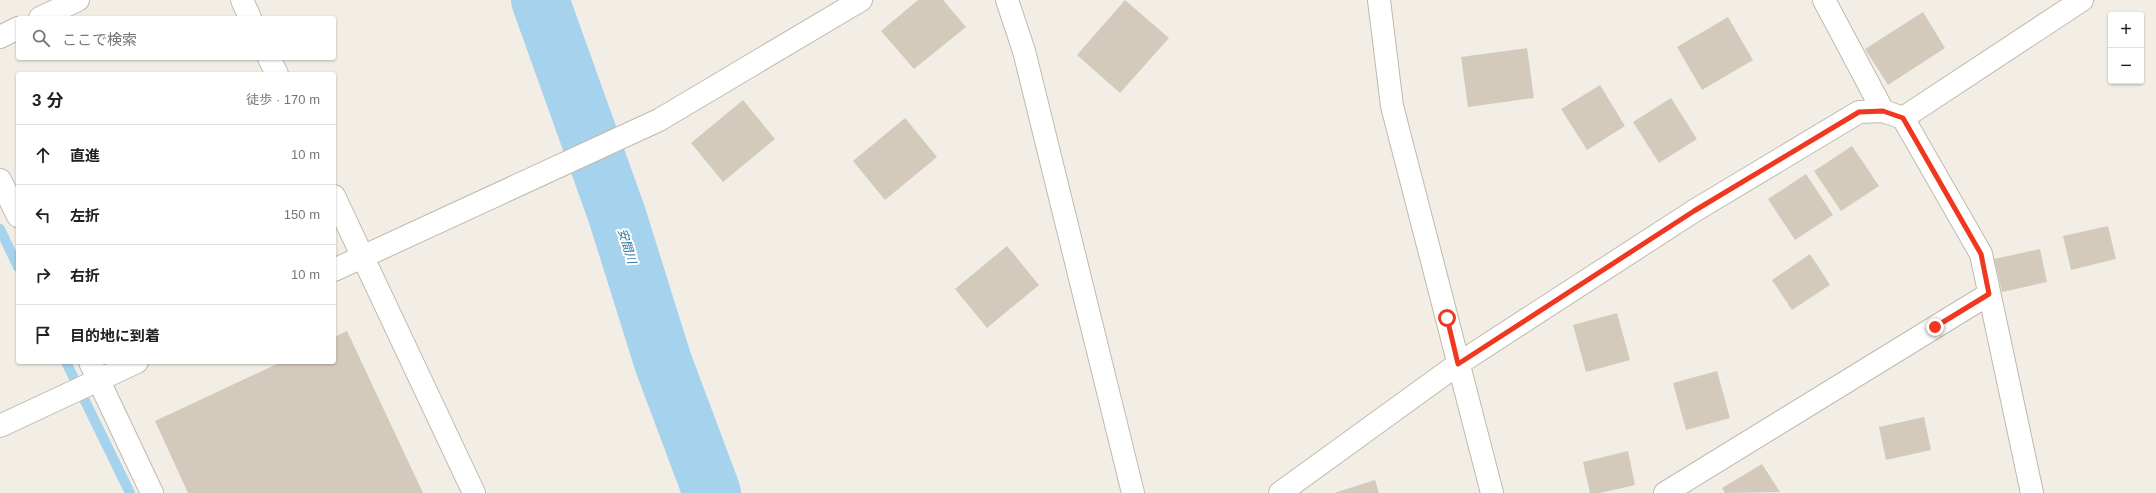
<!DOCTYPE html>
<html lang="ja">
<head>
<meta charset="utf-8">
<style>
  body { margin:0; font-family:Arial,"Noto Sans JP",sans-serif; background:#f6f6f6; color:#222 }
  .controls { position:absolute; right:12px; top:12px; display:grid; overflow:hidden; border-radius:4px; box-shadow:0 1px 3px #0004 }
  .controls button { width:36px; height:36px; display:grid; place-items:center; padding:0; border:0; border-bottom:1px solid #e0e0e0; background:#fff; color:#222; font:20px sans-serif }
  .stop { position:absolute; width:12px; height:12px; margin:-9px; border:3px solid #f0371f; border-radius:50%; background:#fff }
  .stop.end { background:#f0371f; border-color:#fff; box-shadow:0 1px 4px #0008 }
  .list { margin:0; padding:0; list-style:none }
  h2 { display:flex; justify-content:space-between; align-items:center; height:52px; margin:0; padding:0 16px; font-size:17px }
  h2 small { font-size:13px; font-weight:400; color:#767676 }
  .list li { display:grid; grid-template-columns:26px 1fr auto; gap:12px; align-items:center; box-sizing:border-box; height:60px; padding:0 16px; border-top:1px solid #e0e0e0 }
  .list b { display:block; font-size:15px; white-space:nowrap }
  .list em { font-size:13px; font-style:normal; color:#767676 }
  .icon { flex:none; width:22px; height:22px; fill:none; stroke:currentColor; stroke-width:2; stroke-linecap:round; stroke-linejoin:round }
  .map { position:relative; flex:none; width:2156px; height:493px; overflow:hidden }
  .search { position:absolute; background:#fff; box-shadow:0 1px 3px #0004; left:16px; top:16px; width:320px; height:44px; display:flex; align-items:center; gap:10px; box-sizing:border-box; padding:0 14px; border-radius:4px; color:#767676; font-size:15px }
  .panel { position:absolute; background:#fff; box-shadow:0 1px 3px #0004; left:16px; top:72px; width:320px; height:292px; border-radius:4px }
  .map>svg:first-child { display:block }
  .lines { fill:none; stroke-linecap:round; stroke-linejoin:round }
  .stream { stroke:#a5d2ed; stroke-width:10 }
  .river { stroke:#a5d2ed; stroke-width:58 }
  .building { fill:#d4cabc }
  .street-casing { stroke:#c0b9ac; stroke-width:24 }
  .street { stroke:#fff; stroke-width:22 }
  .route { stroke:#f0371f; stroke-width:5 }
  .labels { text-anchor:middle; dominant-baseline:central; stroke-width:4; stroke-linejoin:round; paint-order:stroke }
  .water-label { font-size:12px; font-style:italic; fill:#3279a4; stroke:#fff }
</style>
</head>
<body>
<div class="map">
<svg width="2156" height="493" viewBox="0 0 2156 493">
  <rect width="100%" height="100%" fill="#f2eee6"/>
  <g class="lines">
    <!-- stream -->
    <path class="stream" d="M0,229l18,38
      M66,362l64,131"/>
    <!-- river -->
    <path class="river" d="M540,0l77,215 46,147 49,131"/>
  </g>
  <!-- building -->
  <path class="building" d="M918,0h25l23,27 -52,42 -33,-38z
    M1125,0l44,38 -49,55 -43,-38z
    M1923,12l22,36 -57,37 -23,-36z
    M1728,17l25,43 -51,30 -25,-43z
    M1527,48l7,50 -66,9 -7,-50z
    M1600,85l25,41 -38,24 -26,-41z
    M1671,98l26,41 -38,24 -26,-41z
    M743,100l32,39 -52,43 -32,-39z
    M905,118l32,39 -52,43 -32,-39z
    M1852,146l27,40 -38,25 -27,-40z
    M1806,174l27,41 -38,25 -27,-41z
    M2108,226l8,33 -45,11 -8,-34z
    M1007,246l32,39 -52,43 -32,-39z
    M2040,249l7,33 -45,10 -8,-33z
    M1810,254l20,31 -38,25 -20,-30z
    M1617,313l13,47 -44,12 -13,-47z
    M347,331l76,162h-235l-33,-72 126,-59h53v-25z
    M1717,371l13,47 -44,12 -13,-47z
    M1924,417l7,33 -45,10 -7,-33z
    M1628,451l7,34 -35,8h-10l-7,-31z
    M1762,464l18,28 -55,1 -3,-5z
    M1375,480l4,13h-45z"/>
  <g class="lines">
    <!-- street casing -->
    <g class="street-casing">
      <path id="street" d="M242,0l8,18
        M1007,0l17,51 109,442
        M1379,0l13,106 100,387
        M1824,0l59,111
        M40,18l38,-18
        M0,37l18,-9
        M269,58l8,16
        M1903,118l78,136 51,239
        M0,180l18,36
        M334,196l140,297
        M334,270l325,-150 202,-120
        M90,362l62,131
        M0,426l137,-64
        M1280,493l178,-129 236,-153 165,-99 24,-1 20,7 179,-118
        M1665,493l324,-199"/>
    </g>
    <!-- street -->
    <use href="#street" class="street"/>
  </g>
  <g class="lines">
    <!-- route -->
    <path class="route" d="M1447,318l11,46 236,-153 165,-99 24,-1 20,7 78,136 8,40 -54,33"/>
  </g>
  <g class="labels">
    <!-- water labels -->
    <g class="water-label">
      <text transform="translate(627 246) rotate(73)">安間川</text>
    </g>
  </g>
</svg>
<div class="controls">
<button>+</button>
<button>−</button>
</div>
<div class="stop" style="left:1447px;top:318px"></div>
<div class="stop end" style="left:1935px;top:327px"></div>
<div class="search"><svg class="icon" aria-label="search" viewBox="0 0 24 24"><circle cx="10" cy="10" r="6"/><path d="M15 15l6 6"/></svg>ここで検索</div>
<section class="panel">
<h2>3 分<small>徒歩 · 170 m</small></h2>
<ul class="list">
<li><svg class="icon" aria-label="ahead" viewBox="0 0 24 24"><path d="M12 20V5M6 11l6-6 6 6"/></svg><div><b>直進</b></div><em>10 m</em></li>
<li><svg class="icon" aria-label="left" viewBox="0 0 24 24"><path d="M17 20v-9H6M10 6l-5 5 5 5"/></svg><div><b>左折</b></div><em>150 m</em></li>
<li><svg class="icon" aria-label="right" viewBox="0 0 24 24"><path d="M7 20v-9h11M14 6l5 5-5 5"/></svg><div><b>右折</b></div><em>10 m</em></li>
<li><svg class="icon" aria-label="arrive" viewBox="0 0 24 24"><path d="M6 21V4h12l-3 4 3 4H6"/></svg><div><b>目的地に到着</b></div></li>
</ul>
</section>
</div>
</body>
</html>
